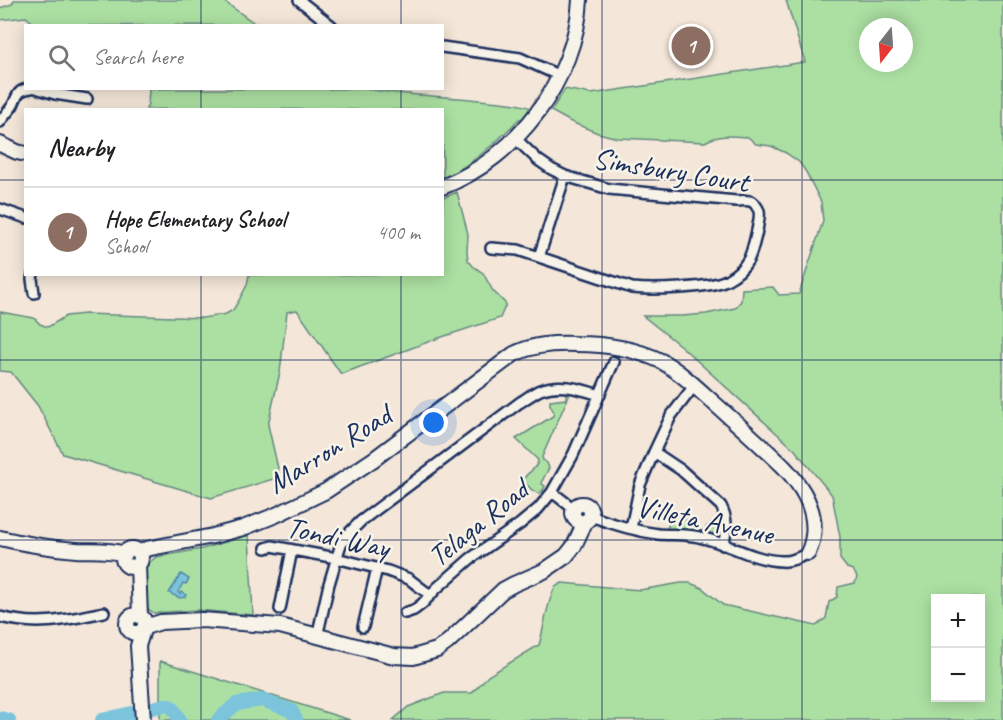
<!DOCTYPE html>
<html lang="en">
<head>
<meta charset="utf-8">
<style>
  body { margin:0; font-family:Caveat,sans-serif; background:#f6f6f6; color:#202124 }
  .controls { position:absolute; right:18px; bottom:18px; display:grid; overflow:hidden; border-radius:0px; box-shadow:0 3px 15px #0003 }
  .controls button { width:54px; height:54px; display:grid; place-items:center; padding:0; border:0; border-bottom:2px solid #e0e0e0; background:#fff; color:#202124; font:30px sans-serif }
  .compass { position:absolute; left:859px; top:18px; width:54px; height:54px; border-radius:50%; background:#fff; box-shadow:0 3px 15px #0003; rotate:197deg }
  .you { position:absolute; left:434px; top:423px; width:21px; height:21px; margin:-15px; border:4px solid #fff; border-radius:50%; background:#1a73e8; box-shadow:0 0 0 9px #1a73e833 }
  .badge { display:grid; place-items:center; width:39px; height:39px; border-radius:50%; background:#d1495b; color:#fff; font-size:20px; font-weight:700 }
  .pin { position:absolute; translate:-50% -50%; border:3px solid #fff; box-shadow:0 2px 6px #0006 }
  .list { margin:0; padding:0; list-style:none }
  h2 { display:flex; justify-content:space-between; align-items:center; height:78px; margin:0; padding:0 24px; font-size:26px }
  h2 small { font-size:20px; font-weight:400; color:#757577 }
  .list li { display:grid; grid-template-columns:39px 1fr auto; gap:18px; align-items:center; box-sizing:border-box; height:90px; padding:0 24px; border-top:2px solid #e0e0e0 }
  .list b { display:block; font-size:22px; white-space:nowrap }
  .list p { margin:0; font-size:20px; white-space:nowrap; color:#757577 }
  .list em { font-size:20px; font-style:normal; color:#757577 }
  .icon { flex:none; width:33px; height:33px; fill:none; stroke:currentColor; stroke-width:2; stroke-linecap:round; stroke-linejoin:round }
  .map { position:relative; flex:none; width:1003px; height:720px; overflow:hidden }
  .search { position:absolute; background:#fff; box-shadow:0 3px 15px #0003; left:24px; top:24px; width:420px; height:66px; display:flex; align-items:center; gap:15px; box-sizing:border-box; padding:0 21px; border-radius:0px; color:#757577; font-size:22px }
  .panel { position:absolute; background:#fff; box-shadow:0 3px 15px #0003; left:24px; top:108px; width:420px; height:168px; border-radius:0px }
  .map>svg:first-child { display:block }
  .green { fill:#ace0a2; stroke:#648880; stroke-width:1.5; fill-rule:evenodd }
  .water { fill:#7cc4dc; stroke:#58a; stroke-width:1.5 }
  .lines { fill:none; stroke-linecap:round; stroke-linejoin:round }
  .river { stroke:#7cc4dc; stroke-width:14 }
  .street-casing { stroke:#1b2f5e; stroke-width:14 }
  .secondary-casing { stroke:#1b2f5e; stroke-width:18 }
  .street { stroke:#f7f3e8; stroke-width:9 }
  .secondary { stroke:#f7f3e8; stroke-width:14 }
  .grid { fill:none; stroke:#1b2f5e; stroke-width:1.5; stroke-opacity:0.55 }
  .labels { text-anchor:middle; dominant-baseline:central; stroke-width:5; stroke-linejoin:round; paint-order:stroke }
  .street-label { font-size:30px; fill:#1b2f5e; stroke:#f7f3e8 }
</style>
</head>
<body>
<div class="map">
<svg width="1003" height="720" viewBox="0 0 1003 720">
  <rect width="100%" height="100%" fill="#f4e7d9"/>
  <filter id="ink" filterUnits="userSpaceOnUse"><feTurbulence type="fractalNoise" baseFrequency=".0167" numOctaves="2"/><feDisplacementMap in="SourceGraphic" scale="12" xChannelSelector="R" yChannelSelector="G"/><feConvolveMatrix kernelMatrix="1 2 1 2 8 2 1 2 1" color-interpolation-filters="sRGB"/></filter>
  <g filter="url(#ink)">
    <!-- green -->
    <path class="green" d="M14,0h208l35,25 -220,1 -11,-9 -26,3v-12l12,-4z
      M786,0h217v720h-610l15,-13 36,-14h28l16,-17 51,-31c6,-20 7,-40 16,-58l7,-4 78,7 41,-7h9l12,5 21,17 93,21 10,-8 3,-16 8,-5 1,-10 17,-4 2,-6 -4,-7 -6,-2 -7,-9v-22l-8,-42 -37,-45 -113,-103 -39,-31h39l24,-2 29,-6 6,-7 1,-12 31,-2 6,8 20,-1 24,-73 -2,-19 -15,-30 -7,-10 -13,-9 -15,-7 -15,-2 -8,-7c-16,-1 -29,-3 -43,5l-87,-4 -20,-5 -27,-11 -20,-11 14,-22 26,5 214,-32zM868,27h36v36h-36zM980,598v100h-44v-100z
      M149,89h218c40,7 82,7 122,12 14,1 28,2 42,7l-9,11h-3c-23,24 -46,45 -76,59l-1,-68 -296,-1 2,-5z
      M457,192l11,42 -1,17 1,9 5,6 10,7 10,18 13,13 -6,14 -64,21 -95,35 -44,-64 -10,2 -7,60 -12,53 12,52 -69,21 -148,-44 -25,-48 -27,-34 -11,-1v-59l34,6 6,6 8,3 18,-11 19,-2 118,4 23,-4 7,-4 5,-8 9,-17 2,-10 193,-1 1,-76z
      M566,392l4,1 -28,64 1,3 4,3 2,5 -8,15 4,3 -2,4 -4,4 -7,-4 -9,-9c2,-9 14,-10 15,-21l-22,-21 37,-23 1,-4 -4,-7v-4l16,-2z
      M673,511h3l20,18 -1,1 -28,-1z
      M720,518c2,9 1,14 -7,17l-10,-3c4,-8 9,-11 17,-14z
      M249,535l4,80 -56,-5 -43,3 -5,-3 -5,-7v-30l6,-11 6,-5 46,-8z
      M160,661l190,59h-190z"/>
    <!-- water -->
    <path class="water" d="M181,574l8,5 -3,5 -3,-1 -5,9 2,2 2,-2 4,3 -1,2 -5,1 -11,-5z"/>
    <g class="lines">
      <!-- river -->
      <path class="river" d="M0,718l9,2
        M102,720l63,-15 7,2 8,13
        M218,720l18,-16 26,-4 30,11 4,9"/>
      <!-- street casing -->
      <g class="street-casing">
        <path id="street" d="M299,0l33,26
          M442,47l78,11 40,18
          M36,88l19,6 32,5
          M0,122c4,-6 9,-11 13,-17 5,-11 5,-15 18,-17
          M0,209l26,9
          M491,248l27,2 114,38c19,2 80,1 96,-9 9,-5 15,-10 20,-19 4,-6 13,-42 11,-49 0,-1 -4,-7 -5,-8 -5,-4 -12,-2 -18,-2l-127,-12 -44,-13 -14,-7 -13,-9 -23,-22
          M539,257l26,-81
          M33,274l-1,5 2,14
          M654,452l27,18 40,36c7,13 6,25 2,39
          M552,492l22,17
          M591,516c21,8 44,15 67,18 13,1 27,0 41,3 28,5 52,23 83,24 9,1 18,-4 26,-8
          M631,528l9,-43 14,-33 17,-36 23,-30
          M266,548l6,-2 64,12 52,13 21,8 21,16
          M280,609l12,-59
          M405,613l9,-3 8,-6 15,-16 33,-29 50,-35 18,-15 14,-17 21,-37 41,-93
          M0,617c39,10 65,3 104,-5
          M363,627l14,-59
          M317,637l12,-53 11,-37 6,-11 15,-15 158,-118c7,-4 14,-10 21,-13 21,-8 40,-1 60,5"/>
      </g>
      <!-- secondary casing -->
      <g class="secondary-casing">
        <path id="secondary" d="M0,144l17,8 9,2
          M442,187c74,-28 134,-108 138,-187
          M573 513a9 9 0 1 1 18 0a9 9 0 1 1-18 0Z
          M0,538c25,6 51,10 76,12 16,1 33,-1 48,4
          M123 558a9 9 0 1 1 18 0a9 9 0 1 1-18 0Z
          M140,553l6,-4 67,-13 30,-8 33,-13 50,-24 48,-32 140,-105c20,-10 41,-11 62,-10 30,0 58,4 85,17 20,11 37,28 54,43 23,20 46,41 68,62 23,24 40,54 25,87
          M138,566l2,49
          M127 624a9 9 0 1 1 18 0a9 9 0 1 1-18 0Z
          M145,627l16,-5 41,-2 78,6 114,30 19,1 24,-7 11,-8 55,-52 11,-6 30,-13 22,-15 8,-10 11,-24
          M143,720l-5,-74 5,-16"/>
      </g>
      <!-- street -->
      <use href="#street" class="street"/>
      <!-- secondary -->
      <use href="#secondary" class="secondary"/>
    </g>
  </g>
  <!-- grid -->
  <path class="grid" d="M201,0v26M401,0v26M602,0v720M802,0v720M201,88v22M401,88v22M0,180h26M442,180h561M201,274v446M401,274v446M0,360h1003M0,540h1003"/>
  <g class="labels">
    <!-- street labels -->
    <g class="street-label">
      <text transform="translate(671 170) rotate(9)">Simsbury Court</text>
      <text transform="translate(329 449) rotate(-32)">Marron Road</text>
      <text transform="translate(705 520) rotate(12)">Villeta Avenue</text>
      <text transform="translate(478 523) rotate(-39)">Telaga Road</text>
      <text transform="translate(338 537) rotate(12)">Tondi Way</text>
    </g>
  </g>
</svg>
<div class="controls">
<button>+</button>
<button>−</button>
</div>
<svg class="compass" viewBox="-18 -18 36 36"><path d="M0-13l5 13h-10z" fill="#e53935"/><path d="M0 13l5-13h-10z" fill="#757577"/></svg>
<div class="you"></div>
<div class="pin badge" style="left:691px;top:46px;background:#8d6e63">1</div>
<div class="search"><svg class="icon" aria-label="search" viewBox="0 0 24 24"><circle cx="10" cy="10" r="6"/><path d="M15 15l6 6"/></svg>Search here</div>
<section class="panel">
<h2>Nearby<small></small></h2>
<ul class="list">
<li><span class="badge" style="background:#8d6e63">1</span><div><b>Hope Elementary School</b><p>School</p></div><em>400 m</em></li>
</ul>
</section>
</div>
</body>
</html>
